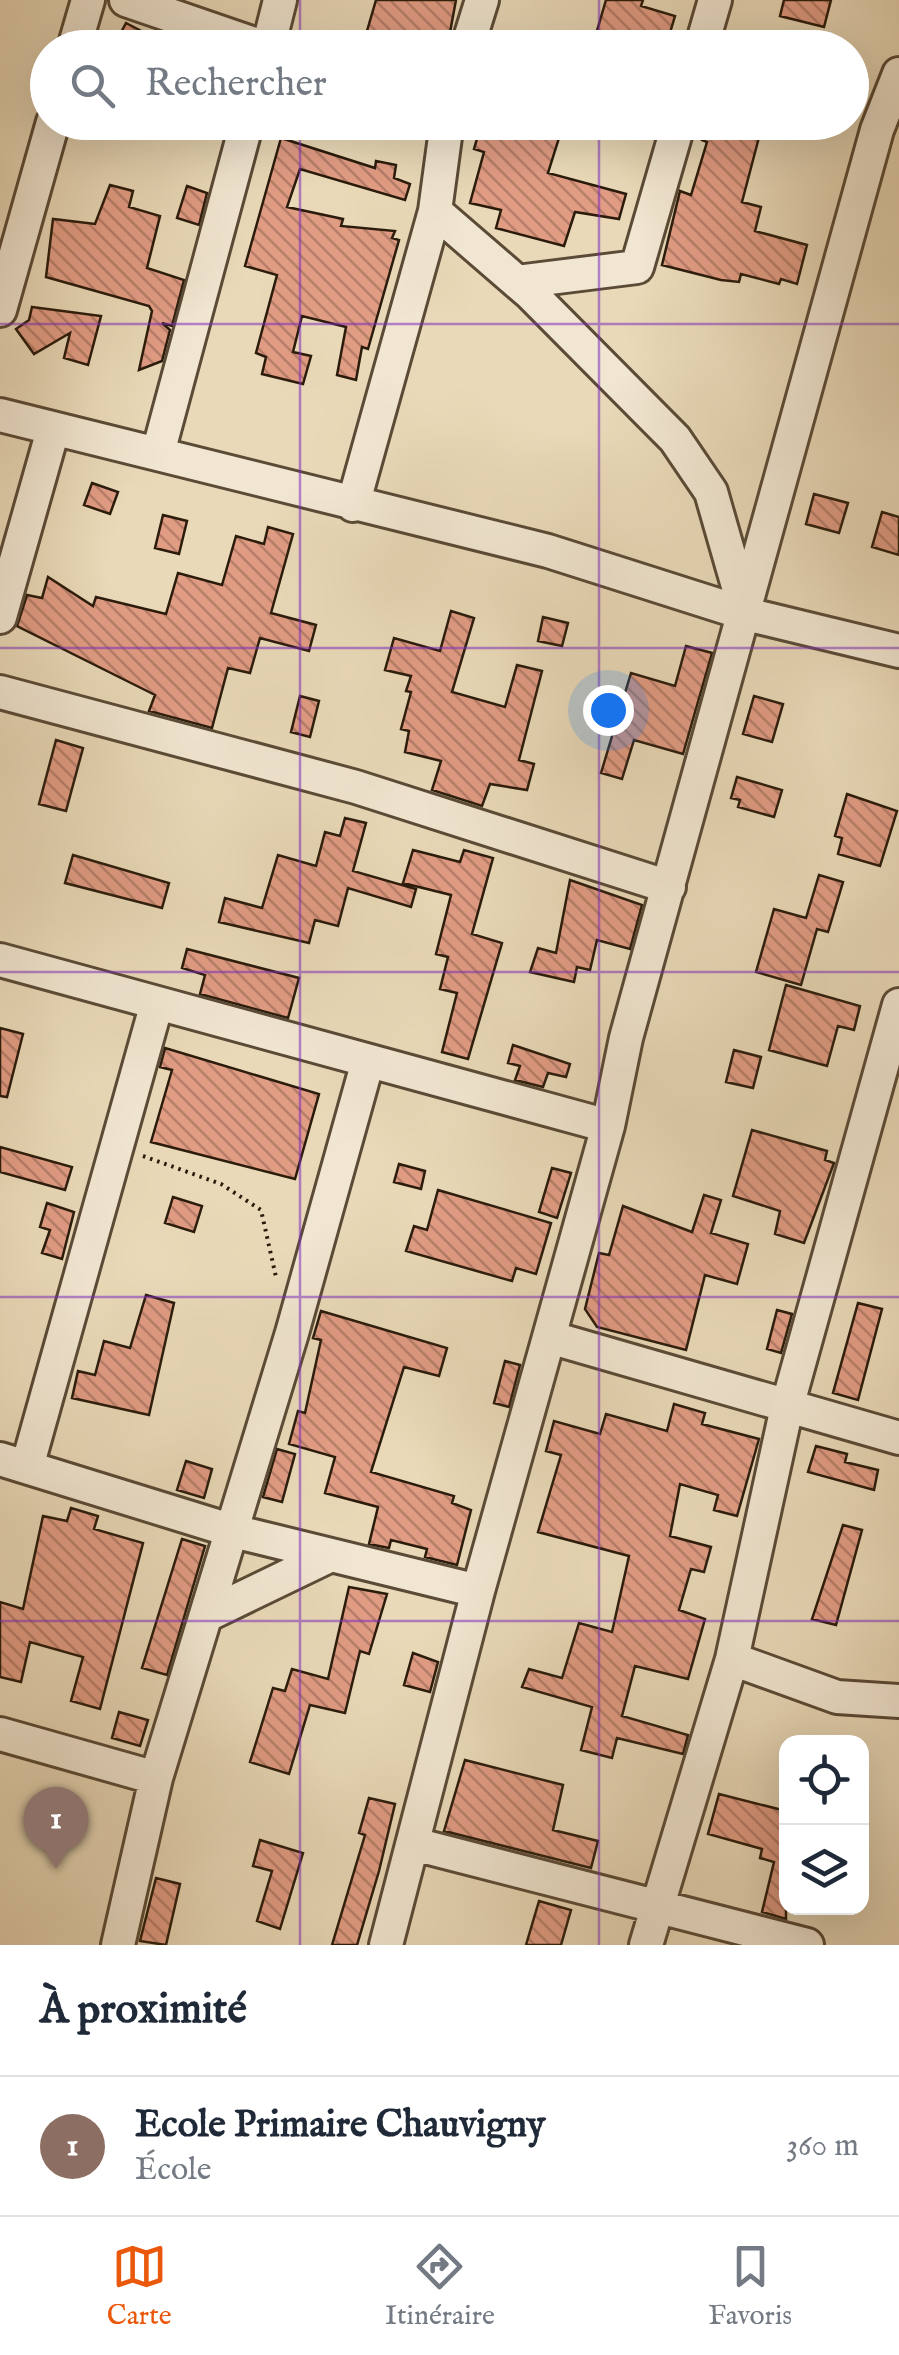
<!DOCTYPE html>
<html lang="fr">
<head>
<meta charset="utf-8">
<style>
  body { margin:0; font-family:"IM FELL English",serif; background:#f2f2f3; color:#1f2937 }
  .controls { position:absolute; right:30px; bottom:30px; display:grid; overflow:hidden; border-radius:20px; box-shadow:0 10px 40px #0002 }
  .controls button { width:90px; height:90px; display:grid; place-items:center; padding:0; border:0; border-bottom:2px solid #e0e1e3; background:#fff; color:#1f2937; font:50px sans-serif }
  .you { position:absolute; left:608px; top:710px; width:35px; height:35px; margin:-25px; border:8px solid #fff; border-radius:50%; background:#1a73e8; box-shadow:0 0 0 15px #1a73e833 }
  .badge { display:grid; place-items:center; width:65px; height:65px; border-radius:50%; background:#ea580c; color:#fff; font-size:32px; font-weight:700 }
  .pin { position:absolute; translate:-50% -82px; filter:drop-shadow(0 2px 5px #0008) }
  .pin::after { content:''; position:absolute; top:52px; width:35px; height:30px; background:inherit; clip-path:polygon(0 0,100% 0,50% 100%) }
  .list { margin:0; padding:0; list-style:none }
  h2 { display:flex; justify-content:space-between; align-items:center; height:130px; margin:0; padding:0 40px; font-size:42px }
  h2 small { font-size:32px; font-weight:400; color:#747a83 }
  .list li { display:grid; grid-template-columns:65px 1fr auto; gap:30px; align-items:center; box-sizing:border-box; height:140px; padding:0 40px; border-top:2px solid #e0e1e3 }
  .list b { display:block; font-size:38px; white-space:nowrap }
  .list p { margin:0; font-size:32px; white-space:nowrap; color:#747a83 }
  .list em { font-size:32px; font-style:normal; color:#747a83 }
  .icon { flex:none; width:55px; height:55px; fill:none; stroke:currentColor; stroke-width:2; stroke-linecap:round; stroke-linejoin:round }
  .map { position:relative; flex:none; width:899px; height:1945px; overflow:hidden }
  .search { position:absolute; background:#fff; box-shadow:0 10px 40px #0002; left:30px; right:30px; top:30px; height:110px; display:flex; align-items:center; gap:25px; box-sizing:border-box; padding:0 35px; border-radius:55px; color:#747a83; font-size:38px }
  .sheet { height:270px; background:#fff }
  nav { display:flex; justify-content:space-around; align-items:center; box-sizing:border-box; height:140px; border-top:2px solid #e0e1e3; background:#fff; font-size:28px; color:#747a83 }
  nav a { display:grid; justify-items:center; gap:5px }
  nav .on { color:#ea580c }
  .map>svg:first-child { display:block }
  .building { fill:url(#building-back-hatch); stroke:#2a1b0b; stroke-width:2.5 }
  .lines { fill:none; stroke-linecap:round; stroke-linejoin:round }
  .minor-casing { stroke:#5a4a36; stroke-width:38 }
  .path { stroke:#2a1b0b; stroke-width:4; stroke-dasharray:2.5 5; stroke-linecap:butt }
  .minor { stroke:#f1e6d1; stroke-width:32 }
  .grid { fill:none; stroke:#7b2cbf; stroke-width:2.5; stroke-opacity:0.55 }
</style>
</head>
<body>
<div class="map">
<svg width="899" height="1945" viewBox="0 0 899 1945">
  <defs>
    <pattern id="building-back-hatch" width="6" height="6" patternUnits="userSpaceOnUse" patternTransform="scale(2.5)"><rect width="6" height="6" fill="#e19c84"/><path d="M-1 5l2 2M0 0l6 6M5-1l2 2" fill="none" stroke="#b77e6a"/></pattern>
  </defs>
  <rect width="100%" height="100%" fill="#e9d9b8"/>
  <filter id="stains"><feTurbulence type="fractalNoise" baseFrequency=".002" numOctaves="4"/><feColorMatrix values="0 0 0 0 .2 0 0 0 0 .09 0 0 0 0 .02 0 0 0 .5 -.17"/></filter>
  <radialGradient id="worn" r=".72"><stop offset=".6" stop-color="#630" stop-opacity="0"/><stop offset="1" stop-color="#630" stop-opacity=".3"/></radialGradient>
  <!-- building -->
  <path class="building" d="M376,0h80l-8,43 -6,5h-40l-37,-10z
    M606,0h37l-2,6 34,10 -6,20 -11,-3 -5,15h-36l-23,-7z
    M784,0h47l-7,27 -44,-11z
    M126,23l23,12 -7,13 -26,-6z
    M482,122l31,7 2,-7h49l-16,51 78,21 -7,25 -44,-7 -11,34 -68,-18 5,-18 -31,-7 14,-51 -10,-3z
    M707,122h56l-21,80 19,5 -6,24 52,14 -10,39 -16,-5 -2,5 -38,-10 -2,8 -18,-2 -59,-15 18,-74 11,4 16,-53 -5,-2z
    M281,138l94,30 1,-7 20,4 -2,13 16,6 -5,16 -105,-31 -13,38 56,12 -2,7 54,5 -3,7 7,2 -31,109 -6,-2 -6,33 -19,-5 9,-48 -44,-11 -9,36 18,4 -8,28 -41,-10 4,-17 -10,-4 21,-78 -32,-9z
    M110,185l23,6 -4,16 31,9 -13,52 37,12 -12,46 -10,-3 8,7 -8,31 -23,9 13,-59 -3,-5 -103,-29 7,-58 42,5z
    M187,186l20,7 -8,32 -22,-7z
    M32,307l69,9 -13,49 -24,-7 6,-25 -36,21 -18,-25 13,-9z
    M92,483l26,9 -8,22 -26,-9z
    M814,494l34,9 -9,30 -33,-9z
    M882,512l17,5v38l-27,-8z
    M163,515l24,6 -8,33 -24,-6z
    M268,527l25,7 -22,79 45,12 -7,26 -49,-13 -10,35 -22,-5 -16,60 -63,-17 6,-16 -138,-69 10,-31 15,3 6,-21 45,29 3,-9 70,17 12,-41 44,12 14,-49 28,8z
    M451,611l23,7 -22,74 53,15 12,-42 25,6 -23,89 15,4 -7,26 -37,-6 -8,22 -50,-16 9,-29 -36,-9 4,-21 -8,-2 10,-37 -5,-1 5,-15 -26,-6 9,-32 46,13z
    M543,617l25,6 -6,23 -24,-5z
    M686,646l26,7 -29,101 -49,-14 -12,39 -21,-6 30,-100 44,13z
    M300,696l19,5 -9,36 -19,-5z
    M754,696l29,8 -11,38 -29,-8z
    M56,740l27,8 -17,63 -27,-7z
    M737,777l45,13 -8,27 -36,-10 2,-7 -9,-2z
    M847,794l50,17 -17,55 -42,-12 4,-16 -7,-2z
    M345,818l21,5 -13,48 63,18 -5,18 -63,-19 -10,38 -23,-6 -6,23 -90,-21 6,-24 37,10 16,-53 38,11 9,-34 15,4z
    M413,850l47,12 4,-12 29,8 -21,76 30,9 -34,116 -26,-7 15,-59 -17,-4 8,-32 -12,-3 15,-59 -48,-12z
    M73,855l96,28 -7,25 -97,-25z
    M819,875l24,7 -15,50 -11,-3 -16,56 -45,-13 18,-63 32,9z
    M570,880l72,25 -12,44 -33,-9 -7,30 -13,-3 -3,15 -44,-10 8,-24 18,5z
    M187,949l112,29 -11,40 -88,-24 5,-19 -23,-7z
    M786,985l74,21 -6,24 -16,-4 -11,40 -58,-16z
    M0,1028l23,6 -16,63 -7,-1z
    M513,1045l57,19 -4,13 -18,-4 -5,14 -28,-7 5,-14 -12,-3z
    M165,1048l154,46 -24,85 -144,-37 21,-72 -12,-3z
    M734,1050l27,7 -8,31 -27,-6z
    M752,1130l75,21 -2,9 9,3 -30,80 -29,-9 5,-23 -47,-15z
    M0,1147l72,20 -7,23 -65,-18z
    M399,1164l26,7 -4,18 -27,-7z
    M552,1168l19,5 -14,45 -18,-6z
    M438,1190l113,33 -15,51 -20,-6 -4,13 -106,-30 8,-25 13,4z
    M704,1195l17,5 -10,33 37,11 -11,40 -32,-9 -19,75 -89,-23 -12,-18 14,-56 10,2 14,-49 69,26z
    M173,1197l29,9 -8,26 -29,-9z
    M47,1203l27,9 -12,47 -20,-6 8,-23 -10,-3z
    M146,1295l28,8 -25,112 -77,-17 6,-27 17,4 9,-34 26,7z
    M858,1303l24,6 -24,91 -25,-7z
    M777,1310l15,4 -11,39 -14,-4z
    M321,1311l126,37 -8,28 -35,-9 -33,105 83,24 -2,7 19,7 -14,55 -32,-8 2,-8 -36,-9 -2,8 -20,-4 9,-37 -53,-14 10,-36 -46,-13 9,-33 7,2 16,-73 -8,-2z
    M505,1361l15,4 -11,42 -15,-4z
    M674,1404l31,9 -3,11 57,15 -22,77 -23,-6 4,-15 -38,-11 -10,52 41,11 -7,25 -13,-3 -12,41 26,9 -17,60 -53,-13 -13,50 66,19 -5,19 -66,-16 -5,20 -31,-8 11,-43 -70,-20 7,-18 33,9 17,-55 33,9 17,-76 -91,-24 23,-77 -15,-4 8,-30 46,13 6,-20 61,17z
    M816,1446l31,8 -2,8 33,8 -4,20 -66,-18z
    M277,1449l18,5 -13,48 -19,-5z
    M186,1461l26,8 -8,29 -27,-8z
    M71,1508l27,8 -4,13 49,14 -43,166 -29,-8 12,-44 -53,-15 -9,40 -21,-5v-75l23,7 20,-93 24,5z
    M843,1525l19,5 -26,95 -24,-6z
    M182,1539l23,7 -38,129 -25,-7z
    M349,1587l38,7 -18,60 -9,-3 -15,62 -35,-8 -21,69 -39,-12 23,-74 12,3 7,-22 36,10z
    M413,1653l25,9 -8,30 -26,-7z
    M119,1712l29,8 -8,26 -28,-8z
    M465,1760l98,25 -10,45 45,11 -7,27 -147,-37z
    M719,1794l67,17v108l-24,-7 12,-50 -14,-4 2,-9 -54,-15z
    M369,1798l26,6 -16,67 -22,74h-25l33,-110 -6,-2z
    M260,1840l43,13 -23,76 -23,-8 15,-50 -19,-5z
    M156,1878l24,6 -14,61 -26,-4z
    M539,1901l32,9 -10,35h-35z"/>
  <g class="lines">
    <!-- minor casing -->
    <g class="minor-casing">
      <path id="minor" d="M126,0l140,48
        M74,48l14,-48
        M268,48l12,-48
        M467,48l15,-48
        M701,48l14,-48
        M435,211l96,83 144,145 36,53 35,122
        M517,282l120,-15 42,-145
        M0,310l53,-188
        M0,415l548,136 198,63 153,37
        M158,453l89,-331
        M353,505l82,-294 12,-89
        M0,617l53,-187
        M0,692l356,95 313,100
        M0,960l608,166
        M549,1337l350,101
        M0,1459l233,72 245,60
        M27,1467l130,-464
        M207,1615l124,-60
        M732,1659l105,38 62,4
        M0,1734l156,44
        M414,1844l393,101
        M118,1945l38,-167 136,-445 76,-272
        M386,1945l92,-354 130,-465 18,-88 251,-908 22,-56
        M646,1945l86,-286 55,-252 112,-402"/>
    </g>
    <!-- path -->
    <path class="path" d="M143,1156l78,28 40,26 15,67"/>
    <!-- minor -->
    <use href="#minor" class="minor"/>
  </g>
  <!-- grid -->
  <path class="grid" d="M300,0v48M599,0v48M300,122v1823M599,122v1823M0,324h899M0,648h899M0,972h899M0,1297h899M0,1621h899"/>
  <rect width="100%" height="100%" filter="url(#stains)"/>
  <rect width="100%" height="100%" fill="url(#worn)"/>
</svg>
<div class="controls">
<button><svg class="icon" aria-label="locate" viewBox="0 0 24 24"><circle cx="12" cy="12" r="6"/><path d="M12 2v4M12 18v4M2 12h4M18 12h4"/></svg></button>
<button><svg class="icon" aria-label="layers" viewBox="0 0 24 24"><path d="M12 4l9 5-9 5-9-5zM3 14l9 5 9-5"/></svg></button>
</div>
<div class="you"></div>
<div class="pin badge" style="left:56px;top:1869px;background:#8d6e63">1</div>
<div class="search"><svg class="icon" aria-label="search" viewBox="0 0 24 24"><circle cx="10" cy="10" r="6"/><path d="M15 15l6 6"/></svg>Rechercher</div>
</div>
<section class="sheet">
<h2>À proximité<small></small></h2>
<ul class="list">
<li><span class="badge" style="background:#8d6e63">1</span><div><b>Ecole Primaire Chauvigny</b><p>École</p></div><em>360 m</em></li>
</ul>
</section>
<nav>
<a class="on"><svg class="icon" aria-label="map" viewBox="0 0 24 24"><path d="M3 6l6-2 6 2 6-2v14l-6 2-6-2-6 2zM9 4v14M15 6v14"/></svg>Carte</a>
<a><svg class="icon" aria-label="directions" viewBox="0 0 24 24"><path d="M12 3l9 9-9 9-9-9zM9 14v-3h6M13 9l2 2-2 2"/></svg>Itinéraire</a>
<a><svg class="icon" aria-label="saved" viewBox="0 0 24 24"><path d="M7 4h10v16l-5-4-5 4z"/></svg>Favoris</a>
</nav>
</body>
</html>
